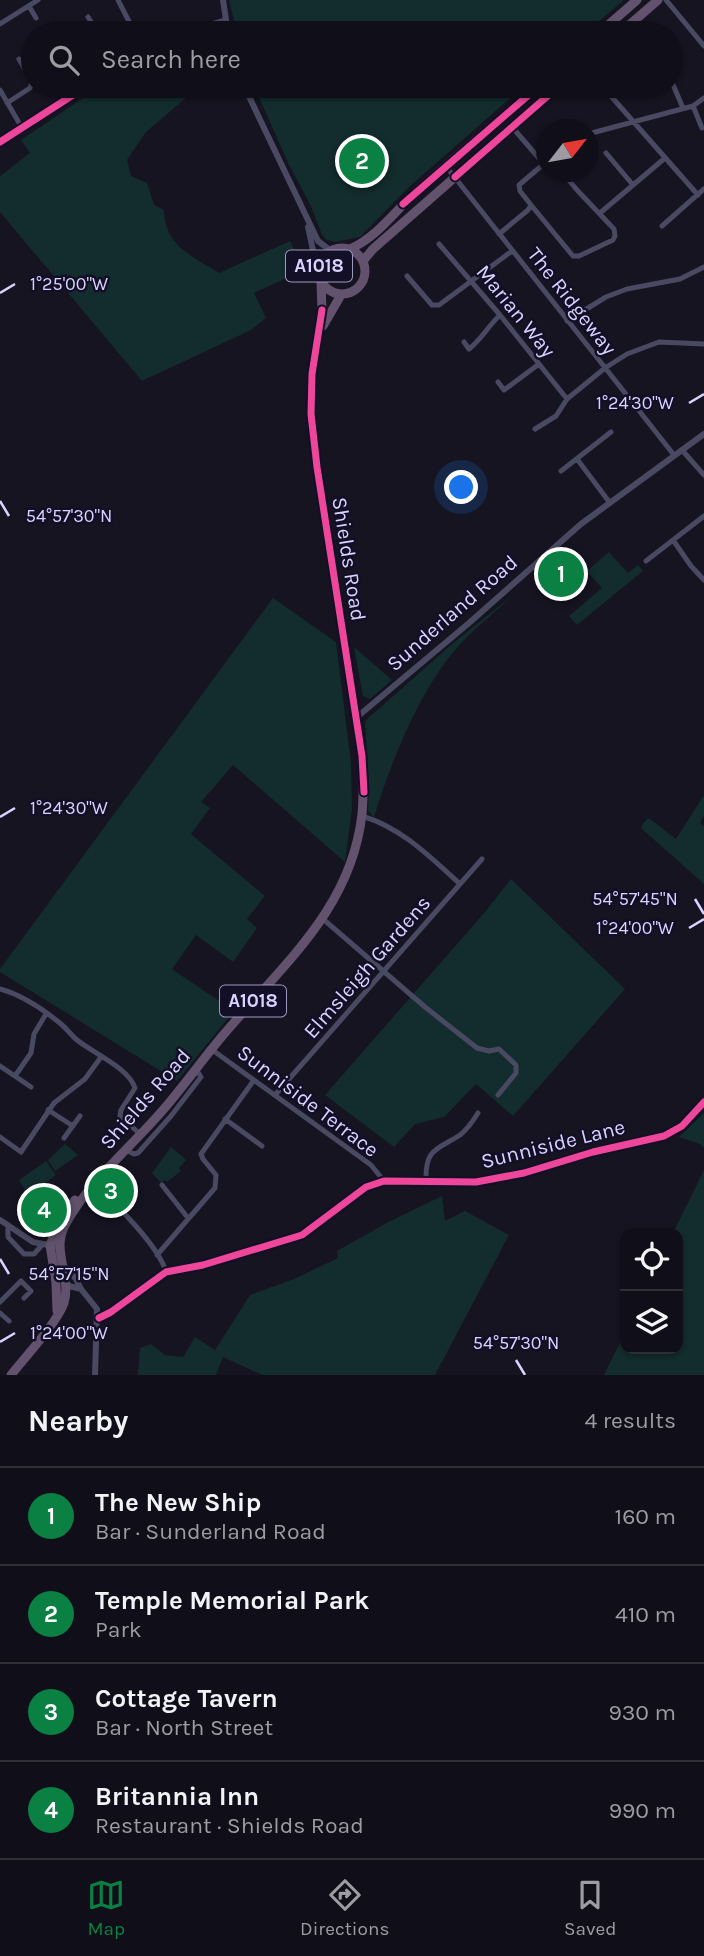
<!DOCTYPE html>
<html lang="en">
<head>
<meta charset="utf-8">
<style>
  body { margin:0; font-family:Karla,sans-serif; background:#1e1d26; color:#f1f3f6 }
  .controls { position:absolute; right:21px; bottom:21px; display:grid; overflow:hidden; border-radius:14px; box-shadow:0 2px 5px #0004 }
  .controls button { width:63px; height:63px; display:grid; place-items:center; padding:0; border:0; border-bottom:2px solid #302f38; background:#100f19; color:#f1f3f6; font:35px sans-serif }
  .compass { position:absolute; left:536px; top:119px; width:63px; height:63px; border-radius:50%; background:#100f19; box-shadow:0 2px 5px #0004; rotate:59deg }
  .you { position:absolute; left:462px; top:488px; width:24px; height:24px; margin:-18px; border:5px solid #fff; border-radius:50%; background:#1a73e8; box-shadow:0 0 0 10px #1a73e833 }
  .badge { display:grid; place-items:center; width:46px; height:46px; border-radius:50%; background:#0b8043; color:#fff; font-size:23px; font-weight:700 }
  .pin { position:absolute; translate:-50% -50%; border:4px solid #fff; box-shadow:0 2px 7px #0006 }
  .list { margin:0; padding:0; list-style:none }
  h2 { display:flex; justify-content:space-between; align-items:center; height:91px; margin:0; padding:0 28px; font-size:30px }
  h2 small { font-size:23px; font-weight:400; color:#9c9ca2 }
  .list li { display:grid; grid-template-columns:46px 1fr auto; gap:21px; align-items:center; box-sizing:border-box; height:98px; padding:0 28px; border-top:2px solid #302f38 }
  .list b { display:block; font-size:26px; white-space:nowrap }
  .list p { margin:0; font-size:23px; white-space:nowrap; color:#9c9ca2 }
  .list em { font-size:23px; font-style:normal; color:#9c9ca2 }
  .icon { flex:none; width:38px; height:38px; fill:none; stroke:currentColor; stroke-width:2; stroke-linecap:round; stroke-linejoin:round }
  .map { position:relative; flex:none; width:704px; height:1375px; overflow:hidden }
  .search { position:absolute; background:#100f19; box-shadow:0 2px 5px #0004; left:21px; right:21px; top:21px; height:77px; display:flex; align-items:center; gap:18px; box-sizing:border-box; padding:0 24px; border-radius:38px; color:#9c9ca2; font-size:26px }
  .sheet { height:483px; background:#100f19 }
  nav { display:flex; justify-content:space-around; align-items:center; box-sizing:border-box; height:98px; border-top:2px solid #302f38; background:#100f19; font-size:19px; color:#9c9ca2 }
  nav a { display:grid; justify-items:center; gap:4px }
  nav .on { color:#0b8043 }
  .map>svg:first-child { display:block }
  .green { fill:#132c2d }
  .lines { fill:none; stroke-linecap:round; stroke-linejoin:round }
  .minor { stroke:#4a4962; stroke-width:5 }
  .tertiary { stroke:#4a4962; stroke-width:6 }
  .trunk { stroke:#62526e; stroke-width:9 }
  .cycleway-casing { stroke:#130f26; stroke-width:11 }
  .cycleway { stroke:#ed469a; stroke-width:7 }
  .ticks { fill:none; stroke:#d9d4ff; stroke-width:2.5 }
  .labels { text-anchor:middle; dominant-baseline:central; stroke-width:5; stroke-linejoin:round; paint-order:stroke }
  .shield { fill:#130f26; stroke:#9e99be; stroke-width:2 }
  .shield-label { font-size:19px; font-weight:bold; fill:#d9d4ff }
  .street-label { font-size:21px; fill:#d9d4ff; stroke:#130f26 }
  .ticks-label { font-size:18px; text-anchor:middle; fill:#d9d4ff; stroke:#130f26; stroke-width:5; stroke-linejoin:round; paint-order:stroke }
</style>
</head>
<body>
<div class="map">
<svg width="704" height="1375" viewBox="0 0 704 1375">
  <rect width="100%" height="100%" fill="#161421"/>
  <!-- green -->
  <path class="green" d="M229,0h395l-39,33h-348z
    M101,86h99l-54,46 -19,28 4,16 16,7 7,22 10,5c1,36 28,46 55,63l71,-32 14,29 -50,23 12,25 -15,12 -109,51 -142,-169v-36l30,-23 -9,-13z
    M254,86h270l-116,102 -48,49 -25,5 -8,-2 -5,-5 -12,-31 -21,-39z
    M609,552l19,21 10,-8 5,6 -66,54 -8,-9 33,-28 -15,-17z
    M512,596c-19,18 -42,36 -59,56 -37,47 -61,108 -79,165l-6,-6 1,-20 -4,-70 87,-77z
    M273,598l63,44 15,121 1,46 -7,53 -112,-97 -32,37 9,6 -19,26 74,62 -18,23 10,9 -24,34 -37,-27 -24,34 62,42 -57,70 -177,-109v-3z
    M354,647l38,33 -22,19 -7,-3z
    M704,795v21l-4,7 4,3v58l-62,-55v-4l5,-6h3l26,20z
    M511,879l114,110 -112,127 -37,-32 -32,33 -29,7 -21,23 -69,-52 160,-183z
    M704,1113v35l-4,-4 -21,-7z
    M65,1144l13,11 -23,16 -7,-11z
    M171,1147l15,13 -7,8 2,3 -14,11 -2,-2 -4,3 -9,-10z
    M46,1161l10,14 -19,14 -12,1 -6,-10z
    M704,1170v205h-100l21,-43v17h53v-116h-5z
    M442,1196l3,25 20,-10 44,24 -74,140h-173l-39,-18 -7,18h-78l2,-27 11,-4 14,11 18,2 12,-20 20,13 35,-55 44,-16 44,-21 -1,-7 53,-30z"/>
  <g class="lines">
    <!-- minor -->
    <path class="minor" d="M118,0l17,33
      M666,0l38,46
      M29,6l7,12
      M88,17l10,16
      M0,24l38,-24
      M121,33l10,-6
      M181,33l44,-13
      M671,80l12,28
      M602,86l96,109
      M0,90l22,38
      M7,103l23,-15 2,-6 -13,-23
      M693,106l9,22
      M512,127l32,37
      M588,134l105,-28 11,-8
      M0,142l87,-56
      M606,153l27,32
      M445,165l229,290
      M531,205l42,51h6l34,-16 2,-4 -1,-7 -37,-39 -15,-18
      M600,213l65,-55
      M662,226l42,-37
      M499,234l29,-24 3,-5 -11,-14 -1,-6 27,-23
      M439,244l61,71 67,84
      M407,276l25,29h7l73,-54
      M567,321l39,-24 21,-8 53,-10 24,-12
      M464,342l5,7c13,-10 19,-23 31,-34
      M498,382l6,8 35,-26
      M535,429l21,-13 11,-17 38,-31 22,-14 32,-12 45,2
      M682,450l22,25
      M577,459l33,44
      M561,471l50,-39
      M673,540l18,26 13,14
      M646,561l58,-45
      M362,816c40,12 68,41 98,68
      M323,919l102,88 52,41 12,3 10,-2 17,16v8l-18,22
      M0,989c22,6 44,21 61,35 6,5 10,11 16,16 16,13 52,28 58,48l-14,22 -1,6 21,19
      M211,1049l160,116 13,16
      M0,1066l31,21
      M15,1076l16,-23 3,-19 12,-20
      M275,1095l207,-236
      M48,1110l25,16
      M225,1119l37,27
      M0,1137l21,15 33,-49 31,-24 16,-22
      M64,1138l16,-22
      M126,1150l8,4 4,-1 33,-37 30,-39 -5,-8
      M426,1181c-1,-33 11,-31 34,-46 8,-6 13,-14 18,-22
      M94,1184c20,18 65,62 72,88
      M162,1185l26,33
      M8,1226v11l16,17h10l9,-10
      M157,1255l58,-67 1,-13 -13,-16 -2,-5 53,-74
      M0,1302l21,-21 10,10 -7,7
      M0,1313l9,8
      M99,1318l12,-6 55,-40 37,-7 99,-30 64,-48 18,-6 92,1 48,-9 69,-21 71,-16 18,-10 22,-24"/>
    <!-- tertiary -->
    <path class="tertiary" d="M223,0l5,33
      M244,86l74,155 13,10
      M308,227l10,47
      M357,717l112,-94 112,-99 123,-90
      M0,1220l33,22 26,5
      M63,1265l13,14 5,10
      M65,1285l16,4 16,20 -2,66"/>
    <!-- trunk -->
    <path class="trunk" d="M599,33l38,-33
      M620,33l38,-33
      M319 271a23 23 0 1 1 46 0a23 23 0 1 1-46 0Z
      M350,249c26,-11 44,-37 65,-56 40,-37 83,-71 124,-107
      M363,261l10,-12 186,-163
      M323,326l18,-31
      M57,1311l-1,-28 -6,-38 11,-26 14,-19
      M11,1375c14,-18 46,-52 53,-72 8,-27 -13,-52 1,-78 22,-40 59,-72 89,-105 28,-30 50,-64 77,-94 57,-66 121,-121 131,-212 2,-20 1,-39 0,-58l-45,-289 -6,-53 1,-40 10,-64 -1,-28"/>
    <!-- cycleway casing -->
    <g class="cycleway-casing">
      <path id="cycleway" d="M0,142l87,-56
        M455,177l104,-91
        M403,204l136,-118
        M322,310l-10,64 -1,40 6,53 45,289 2,36
        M99,1318l12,-6 55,-40 37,-7 99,-30 64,-48 18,-6 92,1 48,-9 69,-21 71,-16 18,-10 22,-24"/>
    </g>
    <!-- cycleway -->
    <use href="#cycleway" class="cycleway"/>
  </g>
  <!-- ticks -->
  <path class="ticks" d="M0,293l15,-9M689,403l15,-9M0,501l9,15M0,817l15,-9M695,899l9,15M689,928l15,-9M0,1259l9,15M0,1342l15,-9M516,1360l9,15"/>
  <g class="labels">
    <!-- shield labels -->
    <g class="shield">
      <rect x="286" y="250.5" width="66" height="31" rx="5"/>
      <rect x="220" y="985.5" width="66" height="31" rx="5"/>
    </g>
    <g class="shield-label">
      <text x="319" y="266">A1018</text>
      <text x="253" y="1001">A1018</text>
    </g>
    <!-- street labels -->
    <g class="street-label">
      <text transform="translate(572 301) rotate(52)">The Ridgeway</text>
      <text transform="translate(516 311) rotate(51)">Marian Way</text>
      <text transform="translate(349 559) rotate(81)">Shields Road</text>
      <text transform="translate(452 613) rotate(-41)">Sunderland Road</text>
      <text transform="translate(367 967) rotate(-49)">Elmsleigh Gardens</text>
      <text transform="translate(145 1099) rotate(-49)">Shields Road</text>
      <text transform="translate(308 1101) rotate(37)">Sunniside Terrace</text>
      <text transform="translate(553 1144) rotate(-14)">Sunniside Lane</text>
    </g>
  </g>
  <g class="ticks-label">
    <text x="69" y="290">1°25'00"W</text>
    <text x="635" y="409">1°24'30"W</text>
    <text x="69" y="522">54°57'30"N</text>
    <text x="69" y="814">1°24'30"W</text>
    <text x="635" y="905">54°57'45"N</text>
    <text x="635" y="934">1°24'00"W</text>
    <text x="69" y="1280">54°57'15"N</text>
    <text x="69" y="1339">1°24'00"W</text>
    <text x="516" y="1349">54°57'30"N</text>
  </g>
</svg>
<div class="controls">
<button><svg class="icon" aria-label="locate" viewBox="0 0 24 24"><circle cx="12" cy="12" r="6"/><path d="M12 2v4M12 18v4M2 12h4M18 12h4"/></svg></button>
<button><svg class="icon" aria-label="layers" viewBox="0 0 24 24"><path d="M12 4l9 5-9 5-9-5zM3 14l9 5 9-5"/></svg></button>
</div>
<svg class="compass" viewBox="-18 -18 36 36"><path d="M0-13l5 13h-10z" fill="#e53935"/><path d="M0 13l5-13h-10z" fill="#9c9ca2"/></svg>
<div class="you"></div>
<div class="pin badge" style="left:561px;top:574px">1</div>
<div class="pin badge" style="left:362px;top:161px">2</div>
<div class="pin badge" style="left:111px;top:1191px">3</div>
<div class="pin badge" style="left:44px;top:1210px">4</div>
<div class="search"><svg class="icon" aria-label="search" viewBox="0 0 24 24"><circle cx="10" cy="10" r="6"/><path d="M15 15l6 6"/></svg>Search here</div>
</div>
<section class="sheet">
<h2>Nearby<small>4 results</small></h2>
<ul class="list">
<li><span class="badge">1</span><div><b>The New Ship</b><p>Bar · Sunderland Road</p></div><em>160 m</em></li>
<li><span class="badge">2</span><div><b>Temple Memorial Park</b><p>Park</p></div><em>410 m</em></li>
<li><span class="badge">3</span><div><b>Cottage Tavern</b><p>Bar · North Street</p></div><em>930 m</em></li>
<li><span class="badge">4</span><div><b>Britannia Inn</b><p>Restaurant · Shields Road</p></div><em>990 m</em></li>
</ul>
</section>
<nav>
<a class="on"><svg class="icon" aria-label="map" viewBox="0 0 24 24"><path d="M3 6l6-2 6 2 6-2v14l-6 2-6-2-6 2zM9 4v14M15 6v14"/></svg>Map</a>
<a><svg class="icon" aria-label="directions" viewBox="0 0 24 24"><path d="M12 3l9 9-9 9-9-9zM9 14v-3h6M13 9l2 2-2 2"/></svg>Directions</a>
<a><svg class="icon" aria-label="saved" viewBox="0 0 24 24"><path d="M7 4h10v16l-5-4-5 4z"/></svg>Saved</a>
</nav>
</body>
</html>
